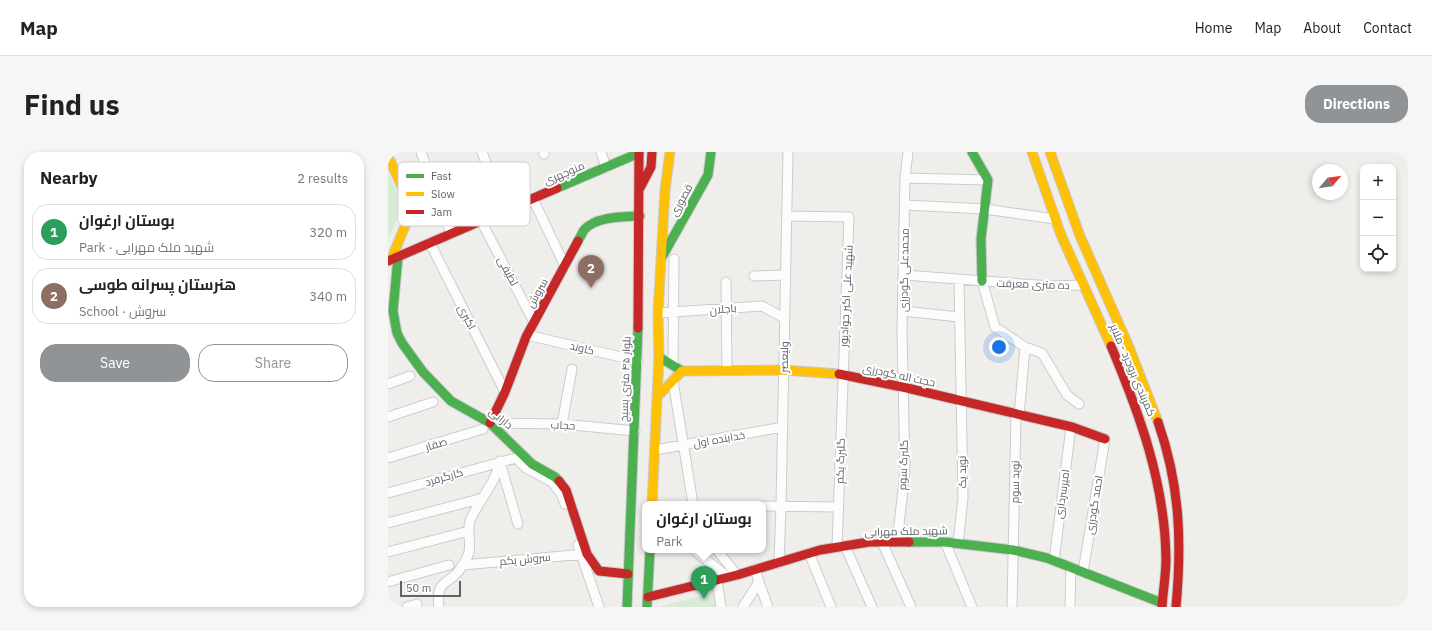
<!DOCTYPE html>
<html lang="en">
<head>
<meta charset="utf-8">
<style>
  body { margin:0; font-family:"IBM Plex Sans",Cairo,sans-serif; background:#f6f6f6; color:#222 }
  .controls { position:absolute; right:12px; top:12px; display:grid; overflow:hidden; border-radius:8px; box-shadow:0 2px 6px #0003 }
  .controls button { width:36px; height:36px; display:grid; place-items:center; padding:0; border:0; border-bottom:1px solid #e0e0e0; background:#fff; color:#222; font:20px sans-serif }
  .compass { position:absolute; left:924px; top:12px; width:36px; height:36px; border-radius:50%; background:#fff; box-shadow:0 2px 6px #0003; rotate:61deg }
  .scale { position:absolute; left:12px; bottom:10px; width:61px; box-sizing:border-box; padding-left:4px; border:2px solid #5f6368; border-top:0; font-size:11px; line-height:14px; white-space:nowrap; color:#5f6368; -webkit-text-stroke:3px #fff; paint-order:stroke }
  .you { position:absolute; left:611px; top:195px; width:14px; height:14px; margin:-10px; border:3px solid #fff; border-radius:50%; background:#1a73e8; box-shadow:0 0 0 6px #1a73e833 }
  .badge { display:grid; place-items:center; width:26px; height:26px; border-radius:50%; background:#919496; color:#fff; font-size:13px; font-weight:700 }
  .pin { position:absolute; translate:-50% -33px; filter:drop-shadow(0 1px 2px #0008) }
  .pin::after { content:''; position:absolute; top:21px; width:14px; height:12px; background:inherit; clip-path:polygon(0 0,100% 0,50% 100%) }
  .popup { position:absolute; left:254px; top:349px; width:124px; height:52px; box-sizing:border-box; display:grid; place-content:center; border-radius:8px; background:#fff; filter:drop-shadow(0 1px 3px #0005); font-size:13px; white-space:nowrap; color:#767676 }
  .popup b { font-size:15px; color:#222 }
  .popup::after { content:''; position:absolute; left:50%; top:100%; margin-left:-8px; border:8px solid transparent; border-top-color:#fff }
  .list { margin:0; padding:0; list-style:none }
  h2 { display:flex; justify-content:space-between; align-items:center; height:52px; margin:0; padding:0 16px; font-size:17px }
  h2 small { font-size:13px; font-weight:400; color:#767676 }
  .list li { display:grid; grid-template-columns:26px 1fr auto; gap:12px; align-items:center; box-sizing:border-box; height:56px; margin:0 8px 8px; padding:0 8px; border:1px solid #e0e0e0; border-radius:16px }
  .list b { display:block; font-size:15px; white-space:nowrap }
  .list p { margin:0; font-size:13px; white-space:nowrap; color:#767676 }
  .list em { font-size:13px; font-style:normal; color:#767676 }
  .actions { display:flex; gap:8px; padding:12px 16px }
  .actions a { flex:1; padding:9px 0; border:1px solid #919496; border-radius:16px; text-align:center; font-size:14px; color:#919496 }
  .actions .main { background:#919496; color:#fff }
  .icon { flex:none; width:22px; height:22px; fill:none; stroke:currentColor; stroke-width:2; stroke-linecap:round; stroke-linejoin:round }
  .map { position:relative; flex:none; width:1020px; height:455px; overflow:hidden; border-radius:16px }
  header { display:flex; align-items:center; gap:24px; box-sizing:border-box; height:56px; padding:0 20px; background:#fff; border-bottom:1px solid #e0e0e0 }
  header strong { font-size:19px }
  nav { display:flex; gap:22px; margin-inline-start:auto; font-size:14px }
  .intro { display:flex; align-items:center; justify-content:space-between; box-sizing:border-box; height:96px; padding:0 24px }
  h1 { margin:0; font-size:28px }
  .button { padding:10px 18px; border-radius:16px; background:#919496; color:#fff; font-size:14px; font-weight:700 }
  main { display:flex; gap:24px; padding:0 24px }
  aside { flex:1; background:#fff; border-radius:16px; box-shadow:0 2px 6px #0003 }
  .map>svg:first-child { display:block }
  .green { fill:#d8ebd6 }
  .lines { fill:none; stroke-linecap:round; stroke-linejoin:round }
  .street-casing { stroke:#cbcccc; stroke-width:11 }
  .fast-casing { stroke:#cacacb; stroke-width:11 }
  .slow-casing { stroke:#cacacb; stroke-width:11 }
  .jam-casing { stroke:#cacacb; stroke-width:11 }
  .street { stroke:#fdfcfc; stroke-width:9 }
  .fast { stroke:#4caf50; stroke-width:9 }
  .slow { stroke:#ffc107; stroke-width:9 }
  .jam { stroke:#c62828; stroke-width:9 }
  .labels { text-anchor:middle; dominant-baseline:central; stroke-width:4; stroke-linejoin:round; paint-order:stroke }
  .street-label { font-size:11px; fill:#5f6368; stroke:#fff }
  .key { fill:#fff; stroke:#cfd0d2; stroke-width:1 }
  .key-label { font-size:11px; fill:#5f6368 }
</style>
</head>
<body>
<header>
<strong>Map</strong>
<nav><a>Home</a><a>Map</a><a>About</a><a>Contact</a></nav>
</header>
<div class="intro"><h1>Find us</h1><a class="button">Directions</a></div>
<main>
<aside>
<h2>Nearby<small>2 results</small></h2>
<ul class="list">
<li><span class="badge" style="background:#2e9e5b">1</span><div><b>بوستان ارغوان</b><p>Park · شهید ملک مهرابی</p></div><em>320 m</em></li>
<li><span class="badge" style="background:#8d6e63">2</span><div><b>هنرستان پسرانه طوسی</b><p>School · سروش</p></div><em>340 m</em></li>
</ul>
<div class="actions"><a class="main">Save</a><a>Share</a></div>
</aside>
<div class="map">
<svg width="1020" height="455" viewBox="0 0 1020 455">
  <rect width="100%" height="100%" fill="#efeeea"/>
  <!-- green -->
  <path class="green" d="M0,20l15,34 -15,33z
    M329,440l2,15h-58v-1z"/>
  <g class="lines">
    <!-- street casing -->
    <g class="street-casing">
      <path id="street" d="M33,0l30,82
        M94,0l22,59
        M156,0v2
        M213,0l5,16
        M517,26l83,2
        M145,47l32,67
        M517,53l80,4 70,10
        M399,64l62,1 -12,330
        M93,69l53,101
        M42,91l75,149
        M516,123l146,11 33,-1
        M366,124l31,-1
        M594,129l13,46 30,20 17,6 25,42 12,9
        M338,130l1,88
        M515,159l56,6
        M270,161l104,-7 22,12
        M139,183l111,26
        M285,213l1,-106
        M285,229l20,123
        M0,232l22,-8
        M631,264l6,-69
        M0,265l45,-15
        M102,271l72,1 73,7
        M174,272l10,-55
        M267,298l128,-23
        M0,306l95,-29
        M112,310l18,62
        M0,341l128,-35 10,10 26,14 10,13 3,9
        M375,354l75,1
        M0,371l95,-25
        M494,390l29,65
        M509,390l8,-70 -3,-141 3,-153 3,-26
        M557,390l27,65
        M570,391l5,-45 -4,-218
        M190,393l21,62
        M457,394l27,61
        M306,398l34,27
        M329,398l20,25
        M0,400l81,-21
        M421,401l22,54
        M666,409l17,-134
        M391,411l2,-57 7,-354
        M75,413l122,-11
        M695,420l22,-133
        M329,428l4,27
        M0,430l61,-17
        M371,430l9,25
        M19,455l10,-3
        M51,455c-4,-31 13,-21 23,-41 3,-4 6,-10 7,-14 2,-10 -2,-21 1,-31 8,-21 26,-37 30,-60
        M355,455l16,-25 -4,-13
        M624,455l4,-192
        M682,455l1,-40"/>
    </g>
    <!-- fast casing -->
    <g class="fast-casing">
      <path id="fast" d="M584,0l16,28 -7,59 1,42
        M169,36l82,-35
        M190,89c2,-3 4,-8 6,-11 12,-14 40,-13 56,-14
        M10,105l-5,54 4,22 5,10 21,29 28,29 39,22 42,41 23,13 4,4
        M274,105l46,-82 3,-23
        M271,205l23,14
        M521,390h36l68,8 34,8 115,45
        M239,455l11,-279
        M259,455l3,-57"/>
    </g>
    <!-- slow casing -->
    <g class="slow-casing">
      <path id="slow" d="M644,0l29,83 50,111
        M662,0l30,84 49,111 29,75
        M0,4l24,53 -21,51
        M269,245l25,-26 101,-1 56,4
        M264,352l7,-147 -1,-44 7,-123 5,-38"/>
    </g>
    <!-- jam casing -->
    <g class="jam-casing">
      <path id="jam" d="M252,36l11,-21 1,-15
        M0,109l169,-73
        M250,176l1,-176
        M723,194c29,69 54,137 55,213 0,16 -3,32 -4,48
        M451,222l68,14 165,39 33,12
        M770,270c22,63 24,119 18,185
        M102,271l15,-31 21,-55 52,-96
        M171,329l7,9 21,64 12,17 29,3
        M260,445l89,-22 83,-25 49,-8h40"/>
    </g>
    <!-- street -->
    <use href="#street" class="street"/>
    <!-- fast -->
    <use href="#fast" class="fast"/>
    <!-- slow -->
    <use href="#slow" class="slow"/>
    <!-- jam -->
    <use href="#jam" class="jam"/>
  </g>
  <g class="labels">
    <!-- street labels -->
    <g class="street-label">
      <text transform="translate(176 21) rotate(-23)">منوچهری</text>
      <text transform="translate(293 48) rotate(-61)">قصوری</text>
      <text transform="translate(516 118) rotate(-89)">محمدعلی گودرزی</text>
      <text transform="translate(120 119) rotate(62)">لطیفی</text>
      <text transform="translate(645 132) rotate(2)">ده متری معرفت</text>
      <text transform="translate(149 141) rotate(-61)">سروش</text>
      <text transform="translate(458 144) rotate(-87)">شهید علی اکبر جوادپور</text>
      <text transform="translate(335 157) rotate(-6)">باجلان</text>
      <text transform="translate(79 165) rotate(63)">اکبری</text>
      <text transform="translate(194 196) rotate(13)">کاوند</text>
      <text transform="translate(396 205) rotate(-89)">ولیعصر</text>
      <text transform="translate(745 218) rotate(67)">کمربندی بروجرد - ملایر</text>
      <text transform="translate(511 223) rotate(12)">حجت اله گودرزی</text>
      <text transform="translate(237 227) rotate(-88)">بلوار ۴۵ متری بسیج</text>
      <text transform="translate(113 266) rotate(39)">دارابی</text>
      <text transform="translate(175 273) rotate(3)">حجاب</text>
      <text transform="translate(331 287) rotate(-10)">خدابنده اول</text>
      <text transform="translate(48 292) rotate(-17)">صفار</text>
      <text transform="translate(452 309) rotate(-88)">گلبرگ یکم</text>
      <text transform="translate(515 313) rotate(-88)">گلبرگ سوم</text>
      <text transform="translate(574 320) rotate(-91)">نوید یک</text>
      <text transform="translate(56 325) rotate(-16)">کارگرفرد</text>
      <text transform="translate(627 330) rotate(-89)">نوید سوم</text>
      <text transform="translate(674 342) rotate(-82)">امیرسرداری</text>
      <text transform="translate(706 353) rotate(-81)">احمد گودرزی</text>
      <text transform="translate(518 379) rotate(-1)">شهید ملک مهرابی</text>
      <text transform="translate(137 407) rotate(-5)">سروش یکم</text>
    </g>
  </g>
  <!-- legend -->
  <rect x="10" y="10" width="132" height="64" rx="6" class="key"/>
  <rect x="18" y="22" width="18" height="4" fill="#4caf50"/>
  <rect x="18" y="40" width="18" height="4" fill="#ffc107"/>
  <rect x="18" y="58" width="18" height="4" fill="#c62828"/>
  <g class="key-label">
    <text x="43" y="28">Fast</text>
    <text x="43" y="46">Slow</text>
    <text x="43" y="64">Jam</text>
  </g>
</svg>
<div class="controls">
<button>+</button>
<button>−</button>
<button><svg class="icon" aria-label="locate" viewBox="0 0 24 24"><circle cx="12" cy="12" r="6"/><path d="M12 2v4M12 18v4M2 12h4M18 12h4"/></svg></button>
</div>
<svg class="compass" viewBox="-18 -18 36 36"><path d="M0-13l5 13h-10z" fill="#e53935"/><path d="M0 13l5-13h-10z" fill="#767676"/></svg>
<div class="scale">50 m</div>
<div class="you"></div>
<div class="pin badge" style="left:316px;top:447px;background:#2e9e5b">1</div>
<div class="popup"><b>بوستان ارغوان</b>Park</div>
<div class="pin badge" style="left:203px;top:136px;background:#8d6e63">2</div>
</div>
</main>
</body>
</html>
